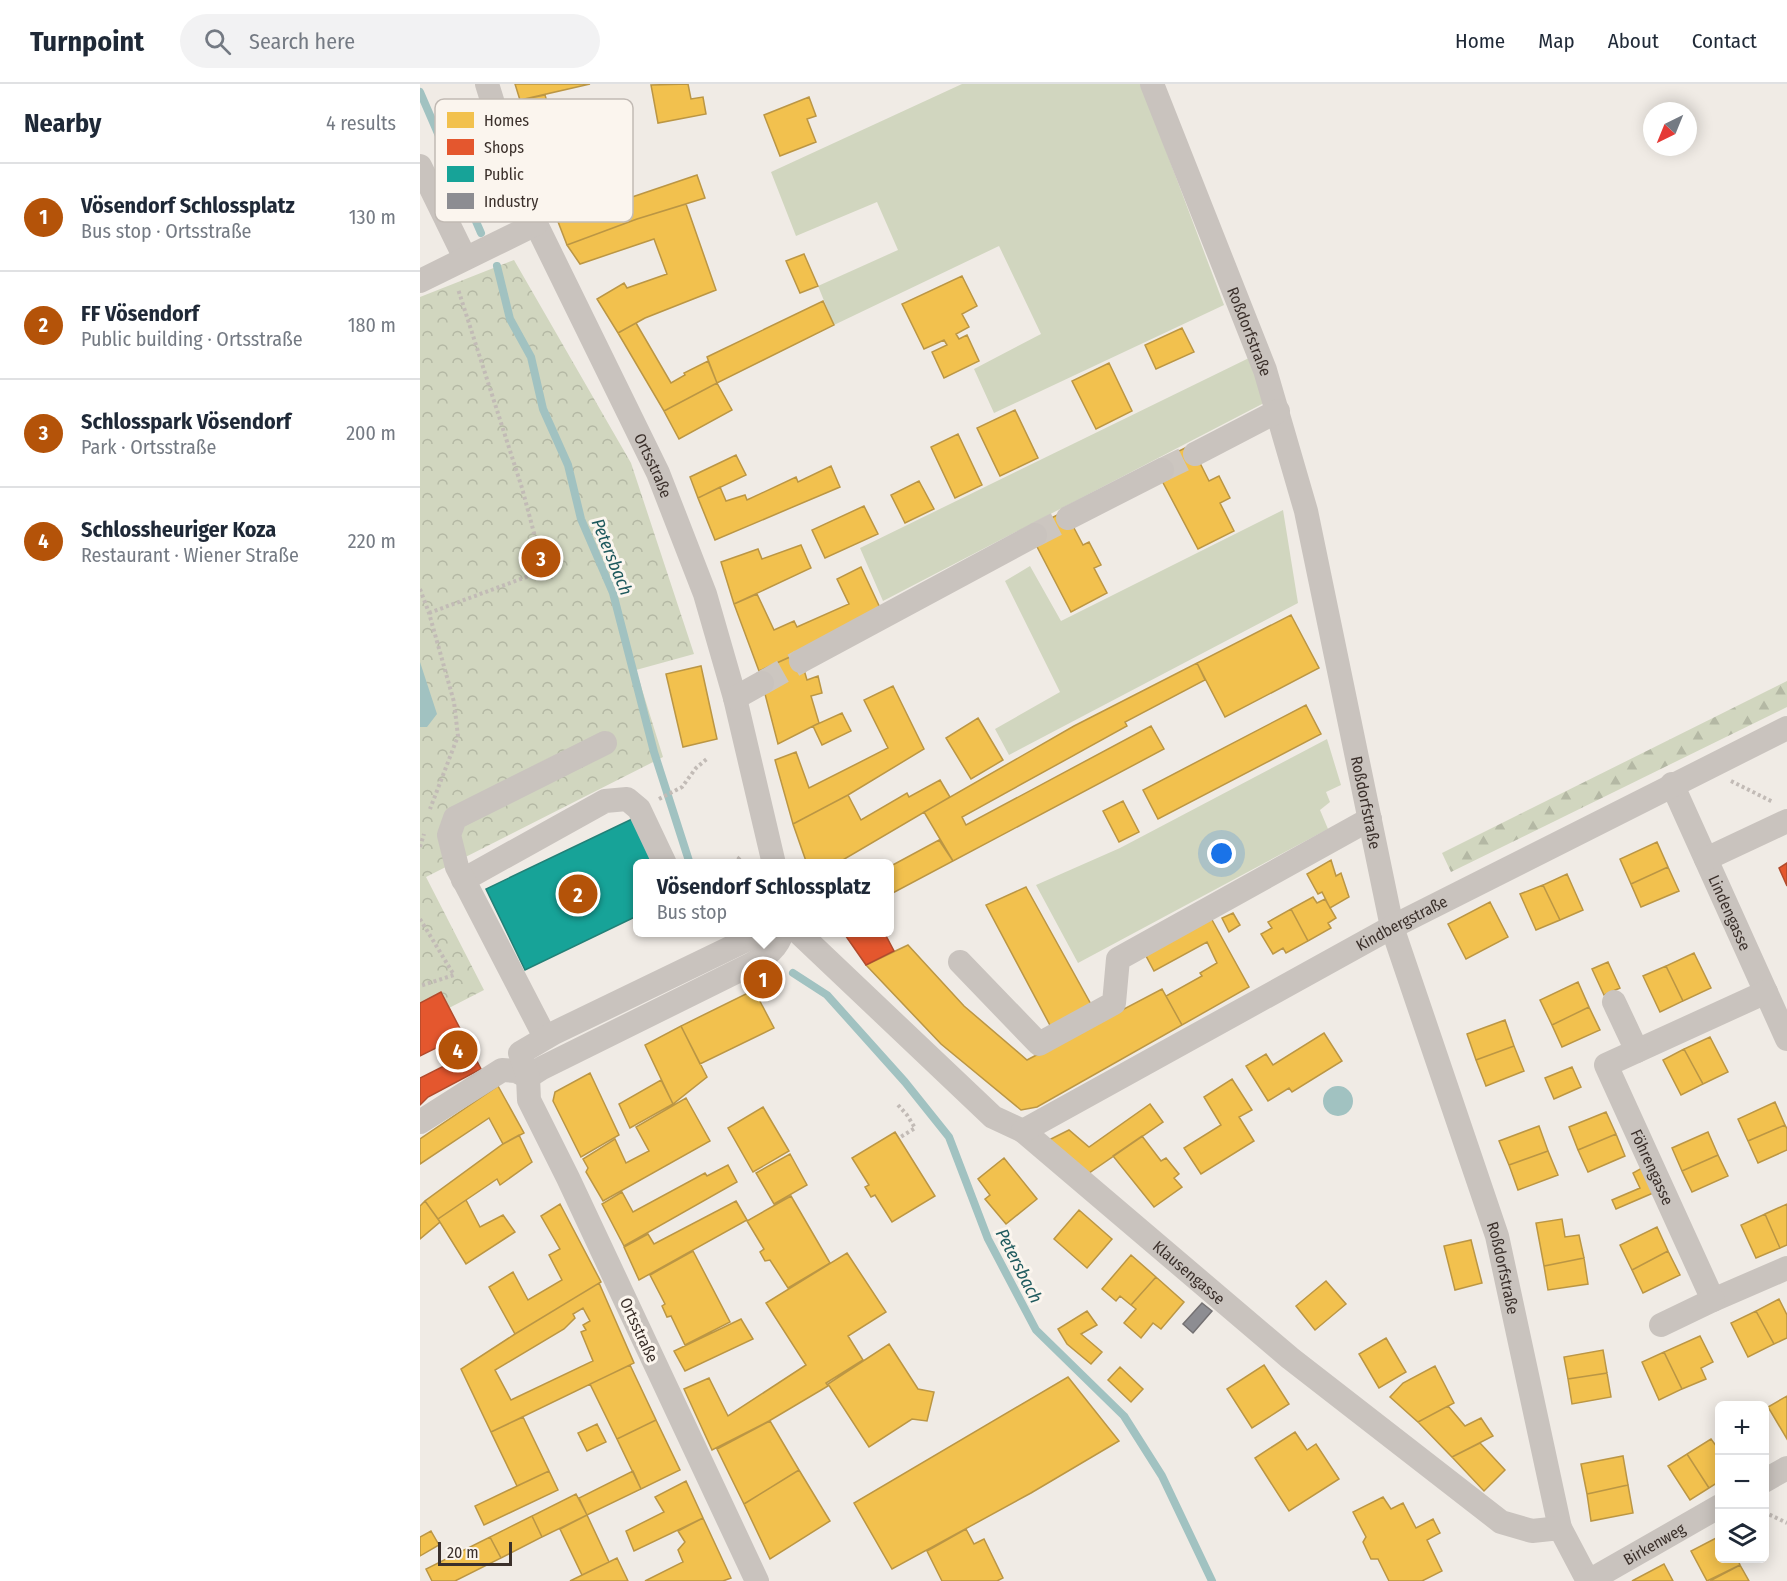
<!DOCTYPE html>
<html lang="en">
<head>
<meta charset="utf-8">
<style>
  body { margin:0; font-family:"Fira Sans Condensed",sans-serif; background:#f2f2f3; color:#1f2937 }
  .controls { position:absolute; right:18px; bottom:18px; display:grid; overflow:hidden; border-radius:9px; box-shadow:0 3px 15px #0003 }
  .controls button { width:54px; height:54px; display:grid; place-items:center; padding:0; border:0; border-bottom:2px solid #e0e1e3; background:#fff; color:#1f2937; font:30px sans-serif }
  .compass { position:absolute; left:1223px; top:18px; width:54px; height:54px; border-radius:50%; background:#fff; box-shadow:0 3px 15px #0003; rotate:223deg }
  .scale { position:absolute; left:18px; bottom:15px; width:74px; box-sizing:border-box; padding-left:6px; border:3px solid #3b302b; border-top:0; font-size:16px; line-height:21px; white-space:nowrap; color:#3b302b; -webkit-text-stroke:4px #fbf5ee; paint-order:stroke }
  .you { position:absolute; left:802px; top:770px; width:21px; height:21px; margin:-15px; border:4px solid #fff; border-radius:50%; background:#1a73e8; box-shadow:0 0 0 9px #1a73e833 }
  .badge { display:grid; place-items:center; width:39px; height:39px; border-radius:50%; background:#b45309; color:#fff; font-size:20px; font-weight:700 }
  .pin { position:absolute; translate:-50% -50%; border:3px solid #fff; box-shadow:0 2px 6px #0006 }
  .popup { position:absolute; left:213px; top:775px; width:261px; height:78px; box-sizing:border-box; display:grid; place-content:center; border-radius:9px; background:#fff; filter:drop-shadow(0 2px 4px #0005); font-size:20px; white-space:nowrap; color:#747a83 }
  .popup b { font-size:22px; color:#1f2937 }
  .popup::after { content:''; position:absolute; left:50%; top:100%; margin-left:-12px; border:12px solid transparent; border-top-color:#fff }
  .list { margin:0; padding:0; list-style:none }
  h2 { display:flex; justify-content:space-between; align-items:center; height:78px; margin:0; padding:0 24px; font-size:26px }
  h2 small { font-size:20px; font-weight:400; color:#747a83 }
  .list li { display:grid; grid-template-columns:39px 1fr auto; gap:18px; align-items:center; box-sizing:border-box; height:108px; padding:0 24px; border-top:2px solid #e0e1e3 }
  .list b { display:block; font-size:22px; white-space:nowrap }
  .list p { margin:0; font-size:20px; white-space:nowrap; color:#747a83 }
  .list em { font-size:20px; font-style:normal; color:#747a83 }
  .icon { flex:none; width:33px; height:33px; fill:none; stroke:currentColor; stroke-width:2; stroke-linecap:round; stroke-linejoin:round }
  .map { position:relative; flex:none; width:1367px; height:1497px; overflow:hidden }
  header { display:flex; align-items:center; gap:36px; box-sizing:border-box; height:84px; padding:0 30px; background:#fff; border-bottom:2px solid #e0e1e3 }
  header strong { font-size:28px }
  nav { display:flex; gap:33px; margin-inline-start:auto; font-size:21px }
  .search { width:420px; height:54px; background:#f2f2f3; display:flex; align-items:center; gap:15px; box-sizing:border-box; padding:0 21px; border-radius:33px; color:#747a83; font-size:22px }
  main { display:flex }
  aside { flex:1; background:#fff }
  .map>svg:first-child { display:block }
  .grass { fill:#d1d6bf }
  .forest { fill:url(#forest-firs) }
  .park { fill:url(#park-crowns) }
  .water { fill:#a1c2c1 }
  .homes { fill:#f2c14e; stroke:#bb9644; stroke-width:1.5; fill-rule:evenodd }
  .shops { fill:#e4572e; stroke:#b14b2d; stroke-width:1.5 }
  .public { fill:#17a398; stroke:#228077; stroke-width:1.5 }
  .industry { fill:#8d8d92; stroke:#747173; stroke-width:1.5 }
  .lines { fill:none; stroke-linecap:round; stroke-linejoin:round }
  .stream { stroke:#a1c2c1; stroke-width:8 }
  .minor-tunnel { stroke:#ccc6c0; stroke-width:24; stroke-dasharray:24 12; stroke-linecap:butt }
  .path { stroke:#c2bbb6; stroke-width:4; stroke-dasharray:3 3; stroke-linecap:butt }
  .minor { stroke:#c9c3be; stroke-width:24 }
  .labels { text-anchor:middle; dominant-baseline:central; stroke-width:6; stroke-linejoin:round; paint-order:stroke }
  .street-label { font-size:16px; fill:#3b302b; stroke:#fbf5ee }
  .water-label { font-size:18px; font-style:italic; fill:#1f5a5e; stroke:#fbf5ee }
  .key { fill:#fbf5ee; stroke:#c1bab4; stroke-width:1.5 }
  .key-label { font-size:16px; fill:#3b302b }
</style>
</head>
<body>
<header>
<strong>Turnpoint</strong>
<div class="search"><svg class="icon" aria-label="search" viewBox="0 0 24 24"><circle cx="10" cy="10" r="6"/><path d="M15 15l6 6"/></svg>Search here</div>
<nav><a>Home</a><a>Map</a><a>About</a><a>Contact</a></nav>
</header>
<main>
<aside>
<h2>Nearby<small>4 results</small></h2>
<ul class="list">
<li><span class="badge">1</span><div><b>Vösendorf Schlossplatz</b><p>Bus stop · Ortsstraße</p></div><em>130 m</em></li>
<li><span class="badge">2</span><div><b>FF Vösendorf</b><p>Public building · Ortsstraße</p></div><em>180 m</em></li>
<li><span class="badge">3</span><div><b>Schlosspark Vösendorf</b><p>Park · Ortsstraße</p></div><em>200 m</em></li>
<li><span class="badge">4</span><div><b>Schlossheuriger Koza</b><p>Restaurant · Wiener Straße</p></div><em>220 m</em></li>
</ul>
</aside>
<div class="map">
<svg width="1367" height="1497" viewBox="0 0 1367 1497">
  <defs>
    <pattern id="forest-firs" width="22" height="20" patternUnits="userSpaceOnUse" patternTransform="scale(1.5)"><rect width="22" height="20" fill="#d1d6bf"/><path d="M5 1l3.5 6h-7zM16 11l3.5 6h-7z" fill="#b4b8a4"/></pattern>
    <pattern id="park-crowns" width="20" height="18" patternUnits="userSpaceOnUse" patternTransform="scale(1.5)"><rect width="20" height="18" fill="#d1d6bf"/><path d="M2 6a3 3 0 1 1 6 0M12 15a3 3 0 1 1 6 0" fill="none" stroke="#b4b8a4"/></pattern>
  </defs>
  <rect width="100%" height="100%" fill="#f0ebe5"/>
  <!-- grass -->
  <path class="grass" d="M542,0h179l83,221 -230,108 -20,-44 67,-35 -42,-88 -165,79 -16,-39 80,-36 -21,-48 -81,34 -25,-64z
    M829,274l15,45 -381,198 -23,-53z
    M863,426l15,93 -289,152 -14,-26 65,-37 -55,-111 25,-15 31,55z
    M907,655l14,46 -15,7 4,10 -10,8 8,19 -250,134 -42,-78 84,-37z"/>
  <!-- forest -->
  <path class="forest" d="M1367,597v26l-336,165 -9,-19z"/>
  <!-- park -->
  <path class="park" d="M94,176l117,203 63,191 -58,16 27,87 -237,120 58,113 -35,18 -8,-16 -21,11v-706z"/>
  <!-- water -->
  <path class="water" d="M0,578l17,52 -10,13h-7z
    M903 1017a15 15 0 1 1 30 0a15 15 0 1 1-30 0Z"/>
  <!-- homes -->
  <path class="homes" d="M95,0h75l-70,16z
    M268,0l3,15 12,-2 3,17 -48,9 -7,-38z
    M125,11l9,30 63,-14 4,22 -87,19 -14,-52z
    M389,13l7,19 -9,3 9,23 -36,14 -16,-41z
    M195,65l4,22 -74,17 -8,-28 25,-6 1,5z
    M277,91l8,23 -68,21 -70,26 -22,-57 22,-5 15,31z
    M266,120l30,86 -71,28 -27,15 -21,-34 27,-16 3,5 40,-14 -13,-35 -74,25 -13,-19 70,-26z
    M384,170l14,32 -18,7 -14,-32z
    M542,192l15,30 -15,8 7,13 -13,7 3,5 8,-4 12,26 -35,17 -12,-26 15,-7 -3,-5 -20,9 -22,-45z
    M403,217l11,24 -117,58 -10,-26z
    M216,239l35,60 14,-8 -1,-2 24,-12 9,22 -53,28 -46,-78z
    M762,244l12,24 -38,17 -11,-24z
    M689,279l23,48 -36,18 -24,-48z
    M297,299l15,27 -53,29 -15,-28z
    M595,326l23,48 -38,18 -23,-48z
    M538,350l24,51 -27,13 -24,-51z
    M771,361l18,36 10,-5 11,22 -10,5 14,28 -36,18 -38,-72 -3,-15z
    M316,371l10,20 -48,23 -8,-21z
    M411,382l9,21 -125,53 -17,-42 22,-11 6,14 19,-6 2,5 49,-23 2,5z
    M499,397l15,28 -29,14 -14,-28z
    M444,422l14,28 -53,24 -13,-28z
    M645,427l18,34 6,-3 12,23 -7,3 13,25 -36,19 -38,-73 -1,-11z
    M381,461l10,23 -77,36 -13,-42 37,-13 4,10z
    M441,483l20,43 -45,26 -77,35 -25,-67 23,-10 17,36 20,-9 3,6 52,-23 -12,-25z
    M871,531l28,53 -94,49 -28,-54z
    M379,569l8,27 11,-4 4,17 -11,3 8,27 -41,21 -19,-73z
    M777,579l8,17 -80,42 2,4 -165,91 4,8 185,-99 13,23 -211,112 -29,-49 150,-86z
    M281,582l16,73 -34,8 -17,-73z
    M473,602l31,63 -76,46 -55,29 -18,-64 21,-8 13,36 79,-40 -24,-48z
    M886,621l15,29 -163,85 -15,-29z
    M422,629l9,18 -29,14 -9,-19z
    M558,634l25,42 -32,19 -25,-41z
    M520,696l10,17 -114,67h-29l-14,-40 55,-29 13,25 46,-27 2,4z
    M703,717l16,31 -20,10 -16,-31z
    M519,756l14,21 -64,34v-28z
    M1237,758l11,25 -37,17 -11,-25z
    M911,776l5,16 5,-3 8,24 -19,11 -8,-16 -4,2 -11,-20z
    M1248,783l11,24 -38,16 -10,-23z
    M1147,790l16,36 -23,10 -17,-35z
    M1123,801l17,35 -24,10 -16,-36z
    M606,803l67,121 -41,21 -66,-124z
    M893,813l4,6 8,-4 11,19 -8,5 3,5 -23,13 -17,-32z
    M1070,818l18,35 -42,22 -18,-35z
    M871,825l17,32 -22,12 -3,-5 -10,6 -12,-20 11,-6 -4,-6z
    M813,829l7,12 -11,7 -7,-14z
    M791,834l38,69 -67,38 -16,-29 36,-20 -2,-3 17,-10 -10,-21 -53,29 -9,-17z
    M488,861l56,61 63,54 135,-71 20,36 -145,82 -16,3 -80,-66 -75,-79z
    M1274,869l17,35 -28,13 -17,-35z
    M1188,878l12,26 -16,7 -12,-26z
    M1246,882l17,35 -23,11 -17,-36z
    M1158,898l11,25 -37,18 -12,-25z
    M334,906l20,38 -74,36 -19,-38z
    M1169,923l11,23 -38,17 -10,-22z
    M1085,936l9,26 -38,14 -9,-26z
    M261,942l26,51 -34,27 -28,-59z
    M904,949l18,28 -50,31 -3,-4 -21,13 -22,-35 20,-12 7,11z
    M1290,953l18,35 -25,12 -19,-35z
    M1094,962l10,25 -38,15 -10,-26z
    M1264,965l19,35 -22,11 -18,-35z
    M1152,983l9,20 -27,12 -9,-21z
    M170,989l29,62 -38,22 -28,-56 2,-9z
    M812,995l20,31 -13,7 15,24 -53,33 -17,-26 37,-23 -17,-28z
    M241,996l12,24 -43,24 -11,-24z
    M78,1002l26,47 -21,11 -14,-26 -69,46v-25z
    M266,1014l24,43 -107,60 -17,-29 2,-4 -5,-9 32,-20 11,24 23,-12 -13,-24z
    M1355,1018l10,23 -37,16 -10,-22z
    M730,1020l13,18 -74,51 -40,-33 20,-10 20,17z
    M343,1023l26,44 -36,21 -25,-44z
    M1186,1028l10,22 -38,16 -9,-23z
    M1365,1041l2,4v21l-29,13 -10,-22z
    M1119,1042l9,25 -39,14 -10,-24z
    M475,1048l40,64 -43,26 -17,-27 -4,2 -6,-10 4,-2 -17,-27z
    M1288,1048l10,23 -36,16 -10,-23z
    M1196,1050l9,22 -37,16 -10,-22z
    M99,1051l13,27 -32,23 -3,-6 -59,40 -13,-18 78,-57z
    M722,1052l19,25 5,-3 13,16 -5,4 8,9 -28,20 -41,-51z
    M1128,1067l10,24 -40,15 -9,-25z
    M370,1070l17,31 -33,19 -18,-31z
    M1298,1071l10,21 -36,16 -10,-21z
    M584,1074l33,41 -31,25 -21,-25 5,-4 -12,-16z
    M308,1081l9,17 -113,64 -22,-42 20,-12 11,20 72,-39 2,3z
    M1222,1084l11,25 -37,16 -4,-9 28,-12 -7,-15z
    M371,1112l39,67 -42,25 -18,-28 -5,1 -5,-9 4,-3 -17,-28z
    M46,1116l14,27 23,-12 12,17 -49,32 -28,-45z
    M5,1117l15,21 -20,17v-33z
    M316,1117l11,19 -108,60 -15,-33 24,-13 6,10z
    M140,1120l41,78 -86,52 -26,-47 24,-15 15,28 34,-20 -13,-25 11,-6 -19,-33z
    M1367,1120v41l-7,3 -15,-34z
    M659,1126l33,29 -25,29 -33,-29z
    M1345,1130l15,34 -24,10 -15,-33z
    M1142,1135l3,18 14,-2 5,23 -40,8 -8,-43z
    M1237,1143l11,24 -36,19 -12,-25z
    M1051,1156l11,43 -27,7 -11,-44z
    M273,1167l37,71 -45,23 -14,-29 -4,1 -5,-11 3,-2 -15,-29z
    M1248,1167l12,24 -37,18 -11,-23z
    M427,1169l39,59 -38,24 15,24 -37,23 2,3 -59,35 -57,29 -28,-61 25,-11 19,38 78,-51 -40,-62z
    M711,1171l25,22 -25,28 -11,-9 -4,5 -14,-12z
    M1164,1174l4,26 -40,6 -4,-24z
    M736,1193l28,25 -23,27 -8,-6 -12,15 -17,-15 12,-14 -5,-4z
    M906,1197l20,23 -31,26 -19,-24z
    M179,1199l35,80 -143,69 -30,-63 54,-35zM163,1224l7,13 -7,4 3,5 -5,2 12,29 -82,39 -16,-30 69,-41 11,-11 -2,-4z
    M1359,1215l8,16v23l-13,6 -18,-33z
    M667,1227l10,14 -16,9 21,18 -11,12 -24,-20 -9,-15z
    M1336,1227l18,33 -26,13 -17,-34z
    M321,1235l12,20 -68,32 -11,-20z
    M1280,1252l13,26 -12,6 5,11 -24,10 -18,-37z
    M966,1254l20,34 -27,16 -20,-34z
    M469,1260l29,45 16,3 -7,29 -15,-2 -43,28 -41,-63z
    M1183,1266l4,23 -39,6 -4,-22z
    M1244,1268l18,37 -23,11 -17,-38z
    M210,1281l26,55 -39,19 -27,-55z
    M844,1281l25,39 -37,24 -25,-39z
    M1015,1282l19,37 -36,19 -28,-25 13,-14z
    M700,1283l23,22 -12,13 -23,-22z
    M1187,1289l4,24 -39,7 -4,-25z
    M648,1293l51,64 -88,52 -139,76 -38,-66z
    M1367,1312v43l-19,-32z
    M1028,1322l17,20 16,-8 12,18 -41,21 -34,-35z
    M103,1333l26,54 -32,15 -26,-54z
    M236,1336l24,50 -39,19 -24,-50z
    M350,1337l29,49 -55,34 -27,-55z
    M177,1340l9,18 -19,9 -9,-18z
    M875,1348l12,18 9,-6 23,35 -50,32 -34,-53z
    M1291,1355l9,12v30l-11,7 -22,-34z
    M1060,1359l25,27 -21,21 -32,-34z
    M1267,1370l22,34 -19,12 -22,-34z
    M1203,1372l5,29 -41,9 -6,-30z
    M379,1386l31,51 -60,38 -26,-55z
    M129,1387l9,19 -74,35 -9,-19z
    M213,1387l8,18 -54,26 -8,-17z
    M266,1397l17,37 -69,33 -8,-20 38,-19 -9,-15z
    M1208,1401l5,28 -42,8 -4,-27z
    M156,1410l11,21 -45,22 -10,-21z
    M963,1413l8,12 12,-6 13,25 17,-9 7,14 -13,7 15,31 -20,10h-33l-11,-22h-7l-8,-17 3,-5 -13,-25z
    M167,1431l22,47 -27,13 -22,-46z
    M112,1432l10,21 -41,21 -11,-21z
    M283,1434l28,60 -8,3h-78l38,-19 -5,-12 7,-8 -7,-11z
    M546,1445l8,15 10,-5 19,39 -6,3h-55l-15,-30z
    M11,1447l8,14 -19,11v-19z
    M1300,1452v22h17l3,7 -33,16 -16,-30z
    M70,1453l11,21 -46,23h-23l-6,-12z
    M197,1474l11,23h-58l39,-19z
    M1244,1480l9,17h-41z
    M1320,1481l9,16h-39z"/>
  <!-- shops -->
  <path class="shops" d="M1367,779v23l-8,-18z
    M423,848h41l10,19 -28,14z
    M21,908l40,77 -53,28 -8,8v-27l32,-16 -10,-17 -22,11v-53z"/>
  <!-- public -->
  <path class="public" d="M212,735l22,45h-17v52l-112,54 -39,-81z"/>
  <!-- industry -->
  <path class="industry" d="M782,1219l10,8 -19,22 -10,-9z"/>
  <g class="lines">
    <!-- stream -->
    <path class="stream" d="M0,8l61,141
      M77,182l13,53 21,38 12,52 25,56 13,54 32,74 41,159 36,112
      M373,889l34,22 78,87 44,55 39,102 48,91 88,86 38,60 50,105"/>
    <!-- minor-tunnel -->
    <path class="minor-tunnel" d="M742,386l33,-16
      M615,451l33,-17
      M342,599l39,-22"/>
    <!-- path -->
    <path class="path" d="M0,505l9,24 25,89 4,34 -28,73
      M9,529l108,-40 5,-10 -20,-75 -64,-199
      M1311,697l42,21
      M239,715l23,-12 14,-19 12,-10
      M0,763l4,-13
      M314,780l6,-7
      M0,835l34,56 -34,11
      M478,1021l9,10 8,13 -16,10
      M1344,1428l23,11"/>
    <!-- minor -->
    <g class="minor">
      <path id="s1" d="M67,0l26,84 23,56 122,249 47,121 30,104 39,166"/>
      <path id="s2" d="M732,0l113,286 41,141 86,416 105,309 63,292"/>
      <path d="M0,82l45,92"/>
      <path d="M0,197l116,-57"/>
      <path d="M775,370l83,-43"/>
      <path d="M648,434l94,-48"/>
      <path d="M381,577l234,-126"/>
      <path d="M315,614l27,-15"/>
      <path id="s3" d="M1252,700l115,255"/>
      <path d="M1286,775l81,-38"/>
      <path d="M43,796l142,-79 22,-2 12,10 26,55"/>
      <path id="s4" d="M378,848l195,185 30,14 267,227 211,164 31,9 28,-3 28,53"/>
      <path d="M540,878l79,82 75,-41 4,-44 252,-140"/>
      <path id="s5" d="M1346,908l-160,73 107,235 74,-32"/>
      <path d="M1194,918l23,49"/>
      <path d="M125,953l-88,-170 -8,-32 6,-17 150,-75"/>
      <path d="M108,993l14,-9 210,-104c14,-8 26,-16 30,-32"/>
      <path d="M0,1038l82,-52 14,1 12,6"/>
      <path id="s6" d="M603,1047l369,-204 395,-199"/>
      <path d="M1241,1241l52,-25"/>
      <path d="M1344,1397l23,-13"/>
      <path d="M337,1497l-189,-403 -39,-78 -1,-23 -8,-24 34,-20 209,-101"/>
      <path id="s7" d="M1169,1497l131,-75"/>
    </g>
  </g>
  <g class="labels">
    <!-- street labels -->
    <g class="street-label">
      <text stroke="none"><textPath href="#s2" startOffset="266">Roßdorfstraße</textPath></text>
      <text stroke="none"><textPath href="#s1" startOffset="417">Ortsstraße</textPath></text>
      <text stroke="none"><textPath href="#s2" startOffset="752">Roßdorfstraße</textPath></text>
      <text stroke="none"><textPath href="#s3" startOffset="141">Lindengasse</textPath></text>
      <text stroke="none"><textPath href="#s6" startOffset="432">Kindbergstraße</textPath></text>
      <text stroke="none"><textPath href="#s5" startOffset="288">Föhrengasse</textPath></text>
      <text stroke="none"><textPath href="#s2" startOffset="1238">Roßdorfstraße</textPath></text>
      <text stroke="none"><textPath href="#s4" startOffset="520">Klausengasse</textPath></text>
      <text transform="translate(219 1246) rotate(65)">Ortsstraße</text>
      <text stroke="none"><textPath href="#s7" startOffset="75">Birkenweg</textPath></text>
    </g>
    <!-- water labels -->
    <g class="water-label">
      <text transform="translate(192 473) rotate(68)">Petersbach</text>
      <text transform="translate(599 1182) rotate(63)">Petersbach</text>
    </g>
  </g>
  <!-- legend -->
  <rect x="15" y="15" width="198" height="123" rx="9" class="key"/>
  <rect x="27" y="28" width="27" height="16" fill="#f2c14e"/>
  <rect x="27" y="55" width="27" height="16" fill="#e4572e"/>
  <rect x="27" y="82" width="27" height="16" fill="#17a398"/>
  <rect x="27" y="109" width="27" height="16" fill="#8d8d92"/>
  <g class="key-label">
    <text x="64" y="42">Homes</text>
    <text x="64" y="69">Shops</text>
    <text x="64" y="96">Public</text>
    <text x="64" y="123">Industry</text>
  </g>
</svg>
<div class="controls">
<button>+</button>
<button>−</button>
<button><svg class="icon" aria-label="layers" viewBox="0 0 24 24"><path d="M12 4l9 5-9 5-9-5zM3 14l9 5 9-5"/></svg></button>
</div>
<svg class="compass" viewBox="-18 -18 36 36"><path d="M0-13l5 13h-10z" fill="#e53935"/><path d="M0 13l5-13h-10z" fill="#747a83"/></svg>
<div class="scale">20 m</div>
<div class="you"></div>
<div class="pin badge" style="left:343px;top:895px">1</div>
<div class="popup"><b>Vösendorf Schlossplatz</b>Bus stop</div>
<div class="pin badge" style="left:158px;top:810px">2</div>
<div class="pin badge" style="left:121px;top:474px">3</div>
<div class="pin badge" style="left:38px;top:966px">4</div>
</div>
</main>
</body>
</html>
